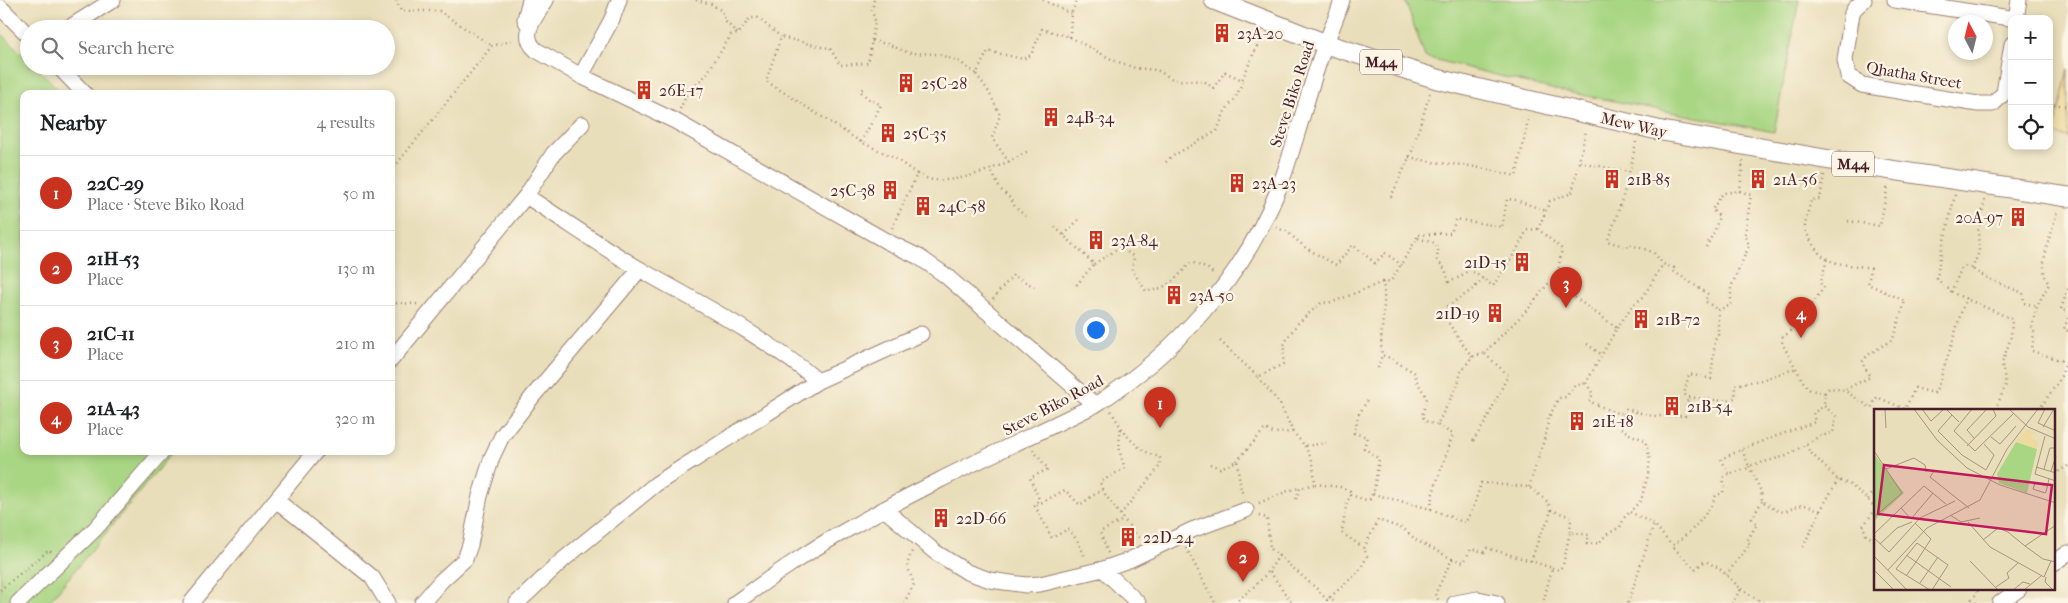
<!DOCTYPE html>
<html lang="en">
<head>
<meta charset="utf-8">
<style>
  body { margin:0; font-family:"IM FELL French Canon",serif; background:#f2f2f2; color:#202124 }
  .controls { position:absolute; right:15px; top:15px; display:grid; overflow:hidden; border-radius:10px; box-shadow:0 2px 8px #0003 }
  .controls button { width:45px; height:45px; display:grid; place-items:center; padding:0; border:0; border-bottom:1px solid #e0e0e0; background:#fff; color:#202124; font:25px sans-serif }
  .compass { position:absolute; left:1948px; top:15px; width:45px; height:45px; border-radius:50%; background:#fff; box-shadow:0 2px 8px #0003; rotate:353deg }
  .you { position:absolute; left:1095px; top:329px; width:18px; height:18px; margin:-12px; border:4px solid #fff; border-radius:50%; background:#1a73e8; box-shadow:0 0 0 8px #1a73e833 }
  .badge { display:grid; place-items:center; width:32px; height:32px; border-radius:50%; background:#c8321e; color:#fff; font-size:16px; font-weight:700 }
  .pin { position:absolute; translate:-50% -41px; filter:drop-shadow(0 1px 2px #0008) }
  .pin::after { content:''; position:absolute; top:26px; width:18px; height:15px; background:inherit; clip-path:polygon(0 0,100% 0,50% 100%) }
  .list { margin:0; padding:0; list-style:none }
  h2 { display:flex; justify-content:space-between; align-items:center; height:65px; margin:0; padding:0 20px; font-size:21px }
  h2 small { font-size:16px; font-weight:400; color:#757577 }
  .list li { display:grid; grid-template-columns:32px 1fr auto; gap:15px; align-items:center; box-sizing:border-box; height:75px; padding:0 20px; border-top:1px solid #e0e0e0 }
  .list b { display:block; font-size:19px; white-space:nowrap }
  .list p { margin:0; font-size:16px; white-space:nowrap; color:#757577 }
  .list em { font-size:16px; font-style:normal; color:#757577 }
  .icon { flex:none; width:28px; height:28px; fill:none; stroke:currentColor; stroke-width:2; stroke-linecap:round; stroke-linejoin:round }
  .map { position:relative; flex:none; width:2068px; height:603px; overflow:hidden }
  .search { position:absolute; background:#fff; box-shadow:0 2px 8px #0003; left:20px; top:20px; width:375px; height:55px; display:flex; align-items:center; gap:12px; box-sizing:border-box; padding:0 18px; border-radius:28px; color:#757577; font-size:19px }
  .panel { position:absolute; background:#fff; box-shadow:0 2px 8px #0003; left:20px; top:90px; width:375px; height:365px; border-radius:10px }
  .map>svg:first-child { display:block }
  .green { fill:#a9d683; stroke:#7a7a57 }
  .sand { fill:#eeda9e; stroke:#9c7c64 }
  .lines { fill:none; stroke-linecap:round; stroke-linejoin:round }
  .minor-casing { stroke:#9a7e72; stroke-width:17 }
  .major-casing { stroke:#9a7e72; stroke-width:21 }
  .path { stroke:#9a7e72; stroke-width:2.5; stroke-dasharray:1 4; stroke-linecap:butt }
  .minor { stroke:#fff; stroke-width:15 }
  .major { stroke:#fff; stroke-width:19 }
  .labels { text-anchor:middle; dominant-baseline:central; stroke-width:4.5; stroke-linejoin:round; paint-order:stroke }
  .shield { fill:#fcf5e5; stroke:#7f5f63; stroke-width:1 }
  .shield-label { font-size:15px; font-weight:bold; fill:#4a1f2b }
  .poi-label { font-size:16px; fill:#4a1f2b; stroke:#fcf5e5; text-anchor:start }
  .street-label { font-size:16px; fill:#4a1f2b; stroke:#fcf5e5 }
  .inset-road { fill:none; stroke:#a99281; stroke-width:1 }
  .view { fill:#c2185b; fill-opacity:0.15; stroke:#c2185b; stroke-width:2.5 }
  .inset-edge { fill:none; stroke:#4a1f2b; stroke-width:2.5 }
</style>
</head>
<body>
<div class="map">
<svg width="2068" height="603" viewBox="0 0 2068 603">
  <rect width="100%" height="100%" fill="#fcf5e5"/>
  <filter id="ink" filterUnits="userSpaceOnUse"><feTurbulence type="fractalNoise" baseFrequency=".02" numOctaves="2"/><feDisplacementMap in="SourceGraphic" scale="10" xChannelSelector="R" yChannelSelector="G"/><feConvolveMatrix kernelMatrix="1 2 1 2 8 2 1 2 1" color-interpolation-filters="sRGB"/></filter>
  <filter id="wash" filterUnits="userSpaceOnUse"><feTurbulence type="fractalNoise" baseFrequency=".0096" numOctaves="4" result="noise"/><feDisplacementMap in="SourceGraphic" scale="20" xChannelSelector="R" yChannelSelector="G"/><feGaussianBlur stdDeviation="1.12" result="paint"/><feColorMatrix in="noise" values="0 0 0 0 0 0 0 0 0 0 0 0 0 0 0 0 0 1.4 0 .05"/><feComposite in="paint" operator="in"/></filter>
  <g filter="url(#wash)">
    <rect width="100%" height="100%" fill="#e9deba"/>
    <!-- green -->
    <path class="green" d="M1405,0h394l-25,132 -223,-43 -126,-32z
      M0,32l29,29v5h6l28,28h-39v357h149l-125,152h-48z"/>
    <!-- sand -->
    <path class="sand" d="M2068,69v68l-14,-3z"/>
  </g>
  <g filter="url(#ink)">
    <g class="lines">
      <!-- minor casing -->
      <g class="minor-casing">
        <path id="minor" d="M546,0c-9,16 -28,34 -10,50l45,26
          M619,0l-7,19 -31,57 94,45 211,120 33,16 26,18 150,130
          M1864,0l-9,8 -3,5 -7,47 3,16 14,9 116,19h15l11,-11 8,-49
          M1895,0l121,19
          M0,7l29,29
          M2016,19l3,-19
          M529,27l-4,-8 5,-19
          M67,29l46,-29
          M58,66l27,28
          M526,196l27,-42 29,-30
          M391,360l135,-164c38,24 76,51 115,74 60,34 124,67 177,111
          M276,500l96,77 16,26
          M884,509l51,43 32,20 23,8 36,5 14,-1 63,-15 26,-9 63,-30 54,-20
          M2054,563l14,-10
          M1103,569l35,34
          M18,603l77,-74 68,-78
          M191,603l125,-152
          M422,603l19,-22 24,-22 5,-14 10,-49 12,-39 10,-21 31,-40 107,-127
          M517,603l47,-44 92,-75 162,-103 103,-47
          M735,603c35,-25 70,-50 108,-71 81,-47 168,-86 252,-127 81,-52 148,-127 184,-217 15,-39 25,-81 38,-120 7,-23 18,-45 25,-68
          M1455,603l23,-4 19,4
          M2000,603l19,-14"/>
      </g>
      <!-- major casing -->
      <g class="major-casing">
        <path id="major" d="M1214,0l112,44 111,35 225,52 203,35 203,31"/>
      </g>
      <!-- path -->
      <path class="path" d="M396,0l5,11h38l53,35
        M696,0l15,4 11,7 4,11 12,12
        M874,0l-2,11 3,10 -7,42 -28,2 -10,-17 -8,-1 -41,-10 -15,44 95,61 34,16 22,16 -25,54
        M1043,0l28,14
        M1070,37l1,-23 6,-14
        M872,41l15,3 22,9 29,1 22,8 16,12
        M2049,104l19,2
        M680,109l7,-15 19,-19 25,-40 7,-1 12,-16h8l23,19
        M861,142l20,-37 -12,-6 -9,-8 3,-3
        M1636,142c-7,34 -15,67 -29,99l20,6 1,-3 25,8 10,12 11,4 -1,3 35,23 -3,7 13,9
        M1409,157l22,5 40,4 45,10 13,-60
        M1743,161l-3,30 11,4 -6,39 4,12 -18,41v18l-13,5v25l-3,5 -4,39 -22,-5 -5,20 4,3 35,4 12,-3v-13l26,-5 36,-12
        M1009,162l-17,-24 8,-23 -11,-23 -13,-18 12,-23 35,8 8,-4 11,-26 28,8 43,23 22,8 22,2 17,10 30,1 9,7 12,-16 17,8 19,-43
        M1166,162l5,-5 46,-26 8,-20 11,-14 7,-16 -1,-1
        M1580,162l49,10
        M990,168l10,21 11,10 4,8 13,11
        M391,171l101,-125 23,-6
        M917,174c5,2 12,6 18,6 30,2 70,-15 95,-30
        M1824,175l-4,24 -9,1c-2,8 -5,18 -6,26 0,6 3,10 6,15 14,27 34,22 60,27l-3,16 37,17 -12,38 -25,16 -6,7 8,15 -26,13
        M1955,195l-15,62 -3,22 16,14 59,26 -1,18 -9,27 4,21 -11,25
        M1391,197l21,-46 18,-58
        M1848,221l32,5 8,-41
        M1055,227l39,37 -20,24
        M1276,228l10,3 20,17 30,17 17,-20 22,18 10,-10 17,12
        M1538,229l-11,1 -11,21 -23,35 -24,-17 -7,7 -13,6 -4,-13 -8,-9 1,-10 -3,-7 -18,-5 -26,43 -8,1c4,24 -4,49 -1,73l8,3 25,15 1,7 11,18 -5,18 5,6 10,3 21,-41 3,-12 11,-15 12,-4 46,-46 28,-36 4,-22 -24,-20 12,-28 22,-8 14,-62
        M1064,235l15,-16
        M1417,238v-3l34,-2 5,-14 46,8 5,-28 9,1 30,11
        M1706,247l9,-17 4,-14 -7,-6 11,-17 17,-2
        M1094,264l26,-17 14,10 -2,13 14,21c22,-1 31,-14 45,-29l17,7 6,5
        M1972,269l7,-17 -1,-21 7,-31
        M1558,271l12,9v14l47,34 -31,55
        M2068,289l-7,20 7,3
        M1951,292l11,-25 5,-1 26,15 30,12 1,10 13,3
        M993,299l20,-24 25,14
        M391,303l26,1
        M2068,318l-4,11 4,2
        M1617,328l15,-22 11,-9 20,-33
        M1220,341l38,36 25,-13 1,-19 4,-8 9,-13 24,-21 12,-1 50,-20
        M1587,344l15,11
        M1472,357l-27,-39v-10l27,-18 11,-11
        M1378,368l4,-13
        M1258,377l22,27 13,28 12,14 21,-3
        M1586,383l7,11 -4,7 24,11 11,2 -5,13 12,8 14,5 5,20 -2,15 -7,25 -11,12 24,12 18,22
        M1825,393l4,-5 15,2 27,18 6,-11 28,12
        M1907,410l-2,-1 10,-21 19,5c6,-8 7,-19 11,-29 8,-21 13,-44 21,-66
        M2039,410l21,-31 6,-17 -34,-11 2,-19 -2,-5 5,-21 12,-22c-14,-18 5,-54 8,-74
        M1111,411c13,22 24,40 49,46v9l-40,49 21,25
        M1624,414l2,-5 26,7h33l3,-19
        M1473,441l12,-18 23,-48 -24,-22
        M1806,445l4,7 28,28 11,4 13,10 14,14
        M1305,446l8,16 2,22 25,3 10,4v4l16,5 4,-1 4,-9 5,-31 -15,-11 3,-11 -13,-4 5,-19 8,-13
        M1033,450l15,19 -18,9 9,21 -4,7 17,32 16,-9 9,11 9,19
        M1742,450l7,16 37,-10 34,-20 13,-3 3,-17 -12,-10 1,-13 -15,-3 -5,-5 -23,-42 1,-6 13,-10 28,-40 -4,-4 7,-23
        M1237,461l28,-32 8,4 20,-1
        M1210,464l10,4 17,-7 4,29 3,6
        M1729,474l-5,3 -1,16 -7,2c-9,22 -25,37 -44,51l23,23 10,-8 14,7 22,21 -9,14
        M2054,474l14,-8
        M1529,487l18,-56 1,-12 11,-21 7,-1 8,-11 12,-3
        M1102,490l18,25
        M1373,494l58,15 34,14 8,-14 8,-26 48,4 19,15 3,8 -3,11 -7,11 -10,29 21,7 -9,35
        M1296,499l4,-11 15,-4
        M1868,499l8,-10
        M1259,503l31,-13 10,-2
        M1037,505l28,-15 15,15 22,-16 -2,-7 25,-14c-6,-15 -7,-24 -4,-40
        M1431,509l1,-13 21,-62 -16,-9
        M1876,509l-13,17 3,9 10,6
        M1551,510l20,7 -1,15
        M1820,511c-17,-9 -19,-7 -36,1l-8,-2 -14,-9 -1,-10 -12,-25v2l-20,6 -8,-15 31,-14 63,-23 -2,-9 11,-7
        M1259,516l8,2 3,30 47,41 10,11 32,-29 8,-14 -3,-9 -22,-15 4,-27 4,-11
        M1803,547l17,-36 18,-31
        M1186,548l29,55
        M1364,548l14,-28 26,9 12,11 36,19 -17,35 5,9
        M1108,553l-8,-21 23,-12
        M1452,559l12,3 7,-13 13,3 3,-4 44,13
        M1552,568l7,2 4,-5 7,-33 19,3 -2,9 12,-1 7,-8 14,-8 4,-9 6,-6
        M1270,572l22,31
        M1726,575l24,-31 -3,-3 10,-17 -5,-5 10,-18
        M1741,589l22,14
        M0,590l49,-40 2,2
        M1329,597l7,6
        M904,603l10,-19 -7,-19 5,-14
        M1234,603c20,-16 32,-25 45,-48
        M1628,603l26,-79
        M1976,603l-4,-4 6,-7 -2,-3"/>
      <!-- minor -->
      <use href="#minor" class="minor"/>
      <!-- major -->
      <use href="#major" class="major"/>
    </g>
  </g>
  <!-- icons -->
  <defs>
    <g id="building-bare" transform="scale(1.5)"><path d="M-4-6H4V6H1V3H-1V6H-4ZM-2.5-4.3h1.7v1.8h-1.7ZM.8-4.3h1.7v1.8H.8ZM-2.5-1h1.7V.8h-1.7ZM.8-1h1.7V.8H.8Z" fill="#c8321e" stroke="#fcf5e5" stroke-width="2.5" paint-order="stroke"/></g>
  </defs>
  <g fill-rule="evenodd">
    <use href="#building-bare" x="1222" y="33"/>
    <use href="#building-bare" x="906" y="83"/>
    <use href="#building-bare" x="644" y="90"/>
    <use href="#building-bare" x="1051" y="117"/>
    <use href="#building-bare" x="888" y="133"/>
    <use href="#building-bare" x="1612" y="179"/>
    <use href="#building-bare" x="1758" y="179"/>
    <use href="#building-bare" x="1237" y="183"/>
    <use href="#building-bare" x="890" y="190"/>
    <use href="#building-bare" x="923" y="206"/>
    <use href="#building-bare" x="2018" y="217"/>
    <use href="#building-bare" x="1096" y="240"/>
    <use href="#building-bare" x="1522" y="262"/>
    <use href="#building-bare" x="1174" y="295"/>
    <use href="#building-bare" x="1495" y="313"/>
    <use href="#building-bare" x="1641" y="319"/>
    <use href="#building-bare" x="1672" y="406"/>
    <use href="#building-bare" x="1577" y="421"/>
    <use href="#building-bare" x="941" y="518"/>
    <use href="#building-bare" x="1128" y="537"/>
  </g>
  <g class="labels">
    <!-- shield labels -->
    <g class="shield">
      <rect x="1360" y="49.5" width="42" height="25" rx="4"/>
      <rect x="1832" y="151.5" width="42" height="25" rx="4"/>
    </g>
    <g class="shield-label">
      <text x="1381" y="62">M44</text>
      <text x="1853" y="164">M44</text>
    </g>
    <!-- poi labels -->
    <g class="poi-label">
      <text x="1237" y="33">23A-20</text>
      <text x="921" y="83">25C-28</text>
      <text x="659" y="90">26E-17</text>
      <text x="1066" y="117">24B-34</text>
      <text x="903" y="133">25C-35</text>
      <text x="1627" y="179">21B-85</text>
      <text x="1773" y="179">21A-56</text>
      <text x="1252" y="183">23A-23</text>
      <text x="875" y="190" text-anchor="end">25C-38</text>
      <text x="938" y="206">24C-58</text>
      <text x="2003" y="217" text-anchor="end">20A-97</text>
      <text x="1111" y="240">23A-84</text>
      <text x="1507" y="262" text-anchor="end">21D-15</text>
      <text x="1189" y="295">23A-50</text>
      <text x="1480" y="313" text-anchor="end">21D-19</text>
      <text x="1656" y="319">21B-72</text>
      <text x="1687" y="406">21B-54</text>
      <text x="1592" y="421">21E-18</text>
      <text x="956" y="518">22D-66</text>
      <text x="1143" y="537">22D-24</text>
    </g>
    <!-- street labels -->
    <g class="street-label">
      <text transform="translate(1914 75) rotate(10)">Qhatha Street</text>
      <text transform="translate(1292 94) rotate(-72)">Steve Biko Road</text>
      <text transform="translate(1634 125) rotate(13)">Mew Way</text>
      <text transform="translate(1053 405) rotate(-28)">Steve Biko Road</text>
    </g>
  </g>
  <!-- overview -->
  <g transform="translate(1874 409)">
    <rect width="181" height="181" fill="#e9deba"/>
    <path d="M142,33l21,7 -10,44 -28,-10 -2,-9zM0,45l30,39 -30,28z" fill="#a9d683"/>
    <path d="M153,20l9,4 -6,3 8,6 -1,7 -21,-7z" fill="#eeda9e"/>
    <path class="inset-road" d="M11,0l1,19M40,0l23,31 30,28 33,17 56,18M48,0l9,12 13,-12M72,0l13,13M98,0l-18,22 21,20 39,-38M135,0l19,18 28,12M171,0l-7,14 18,8M78,6l-14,16 24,24 24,15 8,-15 -10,-11M169,18l11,-18M171,27l-10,38 21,7M117,28l9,7 16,-18M100,29l-7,-8 20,-21M93,37l29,-30 -3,-7M0,42l28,42 -28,24M162,58l20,6M12,60l28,-11 11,7 1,7M170,60l6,-21h6M60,62l-4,6 39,31M177,62l5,-15M173,77l-12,-3 -2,6 12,4 1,-1 3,-13M27,99l10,11 22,-26M76,106l11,7 19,-4M94,113l22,25 54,30 7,-16M41,114l16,16 -15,23 35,25M0,125l50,-48 22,18M0,129l15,14 31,-34 35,-17M109,131l15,-12 10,4 17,14 31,-21M6,135l17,-16 15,-6M151,137l18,13 13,3M32,146l10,7 -10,14M0,147l33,34M96,152l28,29M0,161l20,20M14,161l39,-42 53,-28 27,-51 31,-40M172,168l-1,5 8,8M46,174l18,-26M122,178l13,-9 -2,-5 11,-10M56,181l-34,-21 21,-26 31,22 -16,25M139,181l10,-8 7,2M150,181l17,-14"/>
    <path class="view" d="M10,56l168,20 -6,49 -168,-20z"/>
    <rect width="181" height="181" class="inset-edge"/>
  </g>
</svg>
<div class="controls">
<button>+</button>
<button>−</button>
<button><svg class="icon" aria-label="locate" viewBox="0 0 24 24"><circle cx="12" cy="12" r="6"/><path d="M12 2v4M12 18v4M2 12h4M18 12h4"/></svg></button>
</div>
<svg class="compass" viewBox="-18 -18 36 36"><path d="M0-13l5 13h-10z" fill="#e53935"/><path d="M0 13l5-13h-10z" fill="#757577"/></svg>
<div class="you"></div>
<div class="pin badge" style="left:1160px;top:428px">1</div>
<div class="pin badge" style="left:1243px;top:582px">2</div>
<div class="pin badge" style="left:1566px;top:308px">3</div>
<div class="pin badge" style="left:1801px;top:338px">4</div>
<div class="search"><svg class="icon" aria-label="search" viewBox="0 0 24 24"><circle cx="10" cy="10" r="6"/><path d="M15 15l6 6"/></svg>Search here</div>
<section class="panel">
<h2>Nearby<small>4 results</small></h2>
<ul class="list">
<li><span class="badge">1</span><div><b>22C-29</b><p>Place · Steve Biko Road</p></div><em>50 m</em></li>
<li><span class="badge">2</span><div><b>21H-53</b><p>Place</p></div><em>130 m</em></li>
<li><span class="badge">3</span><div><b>21C-11</b><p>Place</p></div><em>210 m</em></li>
<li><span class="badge">4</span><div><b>21A-43</b><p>Place</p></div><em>320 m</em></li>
</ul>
</section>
</div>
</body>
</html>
